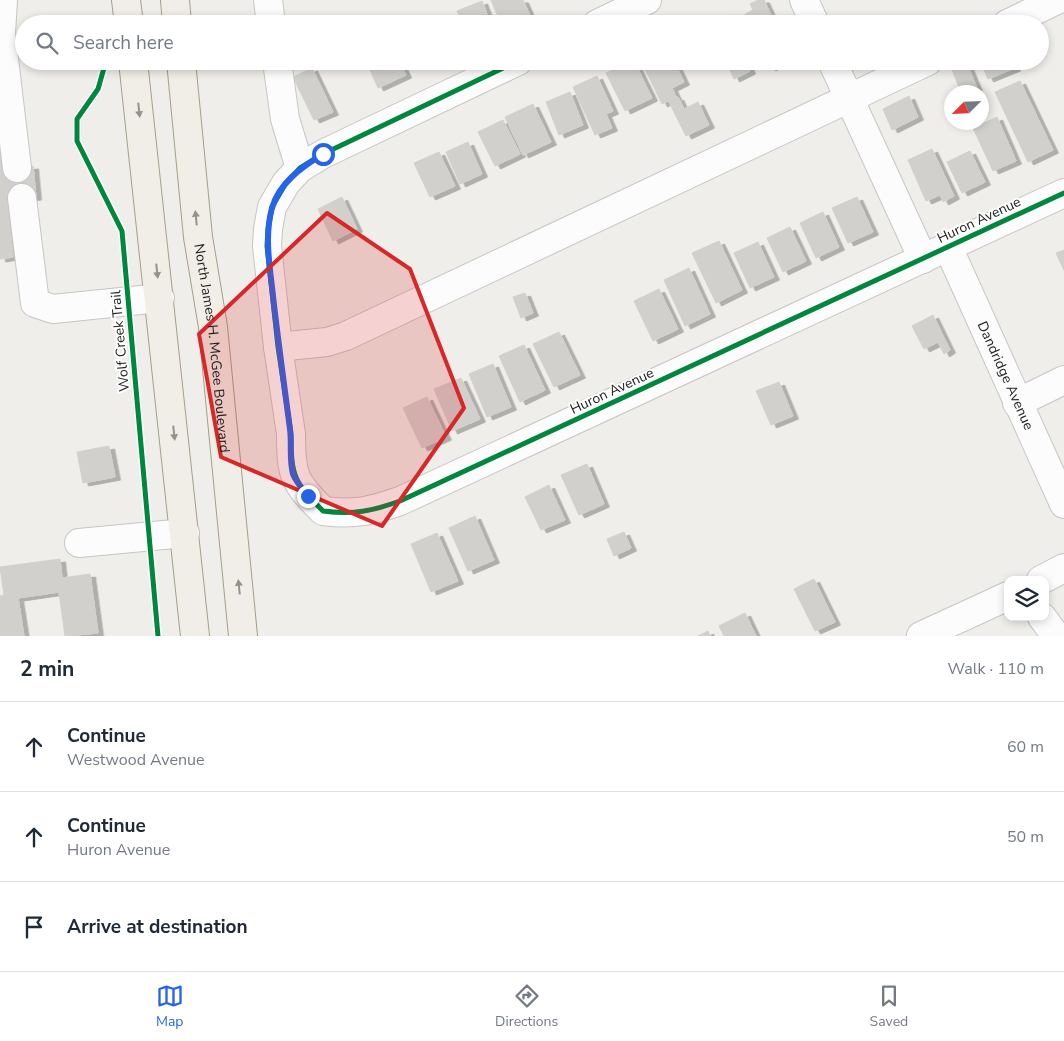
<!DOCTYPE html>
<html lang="en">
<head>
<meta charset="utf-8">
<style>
  body { margin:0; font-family:"Nunito Sans",sans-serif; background:#f2f2f3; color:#1f2937 }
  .controls { position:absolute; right:15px; bottom:15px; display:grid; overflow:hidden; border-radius:10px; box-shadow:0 2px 8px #0003 }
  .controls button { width:45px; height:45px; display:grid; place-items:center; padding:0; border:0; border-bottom:1px solid #e0e1e3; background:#fff; color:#1f2937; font:25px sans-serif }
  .compass { position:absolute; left:944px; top:85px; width:45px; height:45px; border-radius:50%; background:#fff; box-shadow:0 2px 8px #0003; rotate:246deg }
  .stop { position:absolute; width:15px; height:15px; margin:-11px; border:4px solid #2563eb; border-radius:50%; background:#fff }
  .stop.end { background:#2563eb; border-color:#fff; box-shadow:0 1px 5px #0008 }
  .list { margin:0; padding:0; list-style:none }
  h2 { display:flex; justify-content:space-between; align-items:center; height:65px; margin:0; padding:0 20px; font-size:21px }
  h2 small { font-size:16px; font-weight:400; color:#747a83 }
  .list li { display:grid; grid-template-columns:32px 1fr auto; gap:15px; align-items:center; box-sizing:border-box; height:90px; padding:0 20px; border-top:1px solid #e0e1e3 }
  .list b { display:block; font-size:19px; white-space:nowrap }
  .list p { margin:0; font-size:16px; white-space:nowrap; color:#747a83 }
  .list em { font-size:16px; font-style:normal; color:#747a83 }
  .icon { flex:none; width:28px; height:28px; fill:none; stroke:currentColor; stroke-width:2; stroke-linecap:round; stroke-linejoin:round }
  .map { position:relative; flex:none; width:1064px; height:636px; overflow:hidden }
  .search { position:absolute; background:#fff; box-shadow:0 2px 8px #0003; left:15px; right:15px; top:15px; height:55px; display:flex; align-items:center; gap:12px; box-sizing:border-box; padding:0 18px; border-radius:28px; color:#747a83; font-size:19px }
  .sheet { height:335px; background:#fff }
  nav { display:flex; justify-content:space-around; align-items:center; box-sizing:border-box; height:70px; border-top:1px solid #e0e1e3; background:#fff; font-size:14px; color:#747a83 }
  nav a { display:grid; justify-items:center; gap:2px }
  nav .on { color:#2563eb }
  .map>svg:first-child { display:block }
  .building { fill:#d2d0cd; stroke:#d2d0cb; filter:url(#shadow) }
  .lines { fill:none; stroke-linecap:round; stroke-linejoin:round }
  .minor-casing { stroke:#c6c6c4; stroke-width:30 }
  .major-casing { stroke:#a59f87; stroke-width:30 }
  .minor { stroke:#fdfcfc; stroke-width:28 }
  .major { stroke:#f1eee7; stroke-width:28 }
  .cycleway-casing { stroke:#fff; stroke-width:8 }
  .cycleway { stroke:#00873e; stroke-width:5 }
  .oneway { fill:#93928e }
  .route { stroke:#2563eb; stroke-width:6 }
  .marked { fill:#d62828; fill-opacity:0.2; stroke:#d62828; stroke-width:4; stroke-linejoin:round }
  .labels { text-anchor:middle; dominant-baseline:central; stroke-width:4; stroke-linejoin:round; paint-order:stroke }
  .street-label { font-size:14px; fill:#212121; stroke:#fff }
</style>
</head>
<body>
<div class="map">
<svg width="1064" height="636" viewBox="0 0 1064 636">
  <defs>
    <filter id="shadow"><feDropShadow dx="5.5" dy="3" stdDeviation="0" flood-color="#0004"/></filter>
  </defs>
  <rect width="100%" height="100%" fill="#efeeea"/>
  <!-- building -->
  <path class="building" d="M491,0h32l8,18 -15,6h-15z
    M758,0h6l11,24h-29l-4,-8 11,-6 -3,-6z
    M482,1l9,23h-28l-6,-13z
    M734,15l4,9h-22z
    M366,61h34l6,14 -28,13z
    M630,61h4l18,37 -27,13 -19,-38z
    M641,61h33l10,21 -12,6 4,9 -14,7z
    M726,61h20l4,10 -16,8z
    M768,61h18l-16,7z
    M980,61h33l2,7 -27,11z
    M967,64l10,24 -16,4 -9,-22z
    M312,68l21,44 -19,8 -21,-43z
    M597,76l16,35 -7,3 6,14 -17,7 -22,-48z
    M1020,81l33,69 -25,12 -33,-70z
    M570,92l13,33 -24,10 -13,-33z
    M909,96l9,21 -26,13 -9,-21z
    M678,97l6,12 14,-7 11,23 -23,11 -17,-34z
    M533,104l18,38 -28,13 -18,-38z
    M997,117l19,44 -23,10 -20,-43z
    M503,120l17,34 -25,12 -17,-34z
    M0,131l5,38 28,-3 3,31 -29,3 6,57 -13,2z
    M468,142l14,32 -22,10 -14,-32z
    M932,149l22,47 -11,6 -3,-7 -14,6 -18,-41z
    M970,151l15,31 -23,11 -15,-31z
    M439,152l16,34 -25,11 -16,-34z
    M342,197l15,32 -24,12 -15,-32z
    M857,197l16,35 -25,11 -16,-35z
    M823,212l16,35 -23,11 -16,-35z
    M790,227l16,34 -23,11 -16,-34z
    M719,241l23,49 -26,13 -24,-50z
    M758,242l16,35 -24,11 -16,-35z
    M1064,250v20l-8,-17z
    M689,268l21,46 -25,12 -21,-46z
    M659,289l19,40 -25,12 -19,-40z
    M525,293l8,20 -12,5 -8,-21z
    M933,315l17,35 -6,4 -6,-12 -14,7 -12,-23z
    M559,332l21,43 -26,12 -21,-43z
    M524,345l21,45 -25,12 -21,-46z
    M493,364l18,43 -24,10 -18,-43z
    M461,378l19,41 -28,12 -18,-42z
    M779,382l14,34 -22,9 -15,-34z
    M427,397l19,40 -24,11 -19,-40z
    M109,446l6,31 -32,6 -6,-31z
    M587,464l17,40 -25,11 -18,-40z
    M549,485l16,35 -24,10 -16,-33z
    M475,516l19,44 -26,11 -19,-43z
    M624,532l7,16 -17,8 -7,-17z
    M437,533l21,48 -27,11 -20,-48z
    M60,559l2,19 28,-4 8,59 -33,3 -6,-44 -41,6 6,38h-24v-40l4,-1 -4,-28z
    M814,579l21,43 -20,9 -21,-42z
    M745,613l11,23h-32l-5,-10z
    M708,631l2,5h-12z"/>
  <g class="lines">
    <!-- minor casing -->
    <g class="minor-casing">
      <g id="minor">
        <path d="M3,0l-2,34 16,134"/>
        <path d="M268,0l3,24"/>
        <path d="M804,0l11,24"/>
        <path d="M597,24l50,-24"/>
        <path d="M1007,24l50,-24"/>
        <path d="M277,61l8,58 15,49"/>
        <path d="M518,61l-195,93 -23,14 -14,15 -14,24 -4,22 -1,17 11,101 13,87c0,42 3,48 32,77 31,4 49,0 77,-10l664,-308"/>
        <path d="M832,61l91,198"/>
        <path d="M22,198l13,105 18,6 107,-11"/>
        <path id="s1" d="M948,247l116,257"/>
        <path d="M278,347l49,-5 19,-6 582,-275"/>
        <path d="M1017,403l47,-23"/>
        <path d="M79,543l106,-10"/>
        <path d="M1041,580l23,-12"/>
        <path d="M1042,617l14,19"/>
        <path d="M921,636l87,-40"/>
      </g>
    </g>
    <!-- major casing -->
    <g class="major-casing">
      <g id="major">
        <path d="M126,0l3,24"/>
        <path d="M175,0l2,24"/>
        <path d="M133,61l62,575"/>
        <path id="s2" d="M181,61l17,176 15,90 30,309"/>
      </g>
    </g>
    <!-- minor -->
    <use href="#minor" class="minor"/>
    <!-- major -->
    <use href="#major" class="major"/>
    <!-- cycleway casing -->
    <g class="cycleway-casing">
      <path id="cycleway" d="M106,61l-8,28 -21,30v22l45,90 36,405
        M518,61l-195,93 -23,14 -14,15 -14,24 -4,22 -1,17 11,101 13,87c0,42 3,48 32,77 31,4 49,0 77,-10l664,-308"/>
    </g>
    <!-- cycleway -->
    <use href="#cycleway" class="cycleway"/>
  </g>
  <!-- one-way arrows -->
  <defs><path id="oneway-solid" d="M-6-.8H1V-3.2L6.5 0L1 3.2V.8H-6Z" transform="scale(1.25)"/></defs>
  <g class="oneway">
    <use href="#oneway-solid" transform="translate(139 110) rotate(84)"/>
    <use href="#oneway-solid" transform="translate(196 218) rotate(-96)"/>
    <use href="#oneway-solid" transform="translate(157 271) rotate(84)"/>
    <use href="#oneway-solid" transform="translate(174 433) rotate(84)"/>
    <use href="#oneway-solid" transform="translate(239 587) rotate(-96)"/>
  </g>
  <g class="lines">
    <!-- route -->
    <path class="route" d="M308,496c-5,-6 -12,-14 -15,-22 -4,-15 -1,-30 -3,-45 -6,-45 -12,-89 -17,-133 -3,-29 -9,-59 -1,-88 7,-25 30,-41 51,-54"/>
  </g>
  <!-- marked area -->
  <path class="marked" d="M327,213l83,56 54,139 -82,118 -161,-69 -22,-123z"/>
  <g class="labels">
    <!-- street labels -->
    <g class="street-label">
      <text transform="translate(979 220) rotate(-25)">Huron Avenue</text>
      <text transform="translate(120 341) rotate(-95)">Wolf Creek Trail</text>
      <text stroke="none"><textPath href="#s2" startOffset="289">North James H. McGee Boulevard</textPath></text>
      <text stroke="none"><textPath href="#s1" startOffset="141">Dandridge Avenue</textPath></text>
      <text transform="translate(612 391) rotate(-25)">Huron Avenue</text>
    </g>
  </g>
</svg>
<div class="controls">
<button><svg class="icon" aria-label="layers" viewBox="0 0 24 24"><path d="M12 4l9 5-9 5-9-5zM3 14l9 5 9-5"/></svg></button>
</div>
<svg class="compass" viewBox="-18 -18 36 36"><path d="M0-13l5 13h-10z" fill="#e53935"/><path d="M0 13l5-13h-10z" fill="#747a83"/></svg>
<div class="stop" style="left:323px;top:154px"></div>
<div class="stop end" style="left:308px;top:496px"></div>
<div class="search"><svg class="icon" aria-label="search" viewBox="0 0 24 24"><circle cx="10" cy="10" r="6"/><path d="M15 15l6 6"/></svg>Search here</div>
</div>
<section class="sheet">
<h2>2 min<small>Walk · 110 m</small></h2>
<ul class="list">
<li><svg class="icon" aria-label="ahead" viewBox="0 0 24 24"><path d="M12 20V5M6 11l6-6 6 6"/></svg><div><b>Continue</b><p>Westwood Avenue</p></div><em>60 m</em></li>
<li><svg class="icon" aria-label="ahead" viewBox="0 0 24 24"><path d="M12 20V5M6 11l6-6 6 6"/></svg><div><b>Continue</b><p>Huron Avenue</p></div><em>50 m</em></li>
<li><svg class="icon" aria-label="arrive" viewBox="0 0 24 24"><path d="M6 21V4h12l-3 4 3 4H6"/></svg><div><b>Arrive at destination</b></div></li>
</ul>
</section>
<nav>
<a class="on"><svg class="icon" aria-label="map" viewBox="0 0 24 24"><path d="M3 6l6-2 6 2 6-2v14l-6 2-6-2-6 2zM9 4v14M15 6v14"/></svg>Map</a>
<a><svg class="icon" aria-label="directions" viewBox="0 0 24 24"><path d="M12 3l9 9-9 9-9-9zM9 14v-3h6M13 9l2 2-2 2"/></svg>Directions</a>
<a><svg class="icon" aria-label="saved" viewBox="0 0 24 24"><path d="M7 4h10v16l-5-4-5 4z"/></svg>Saved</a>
</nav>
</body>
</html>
